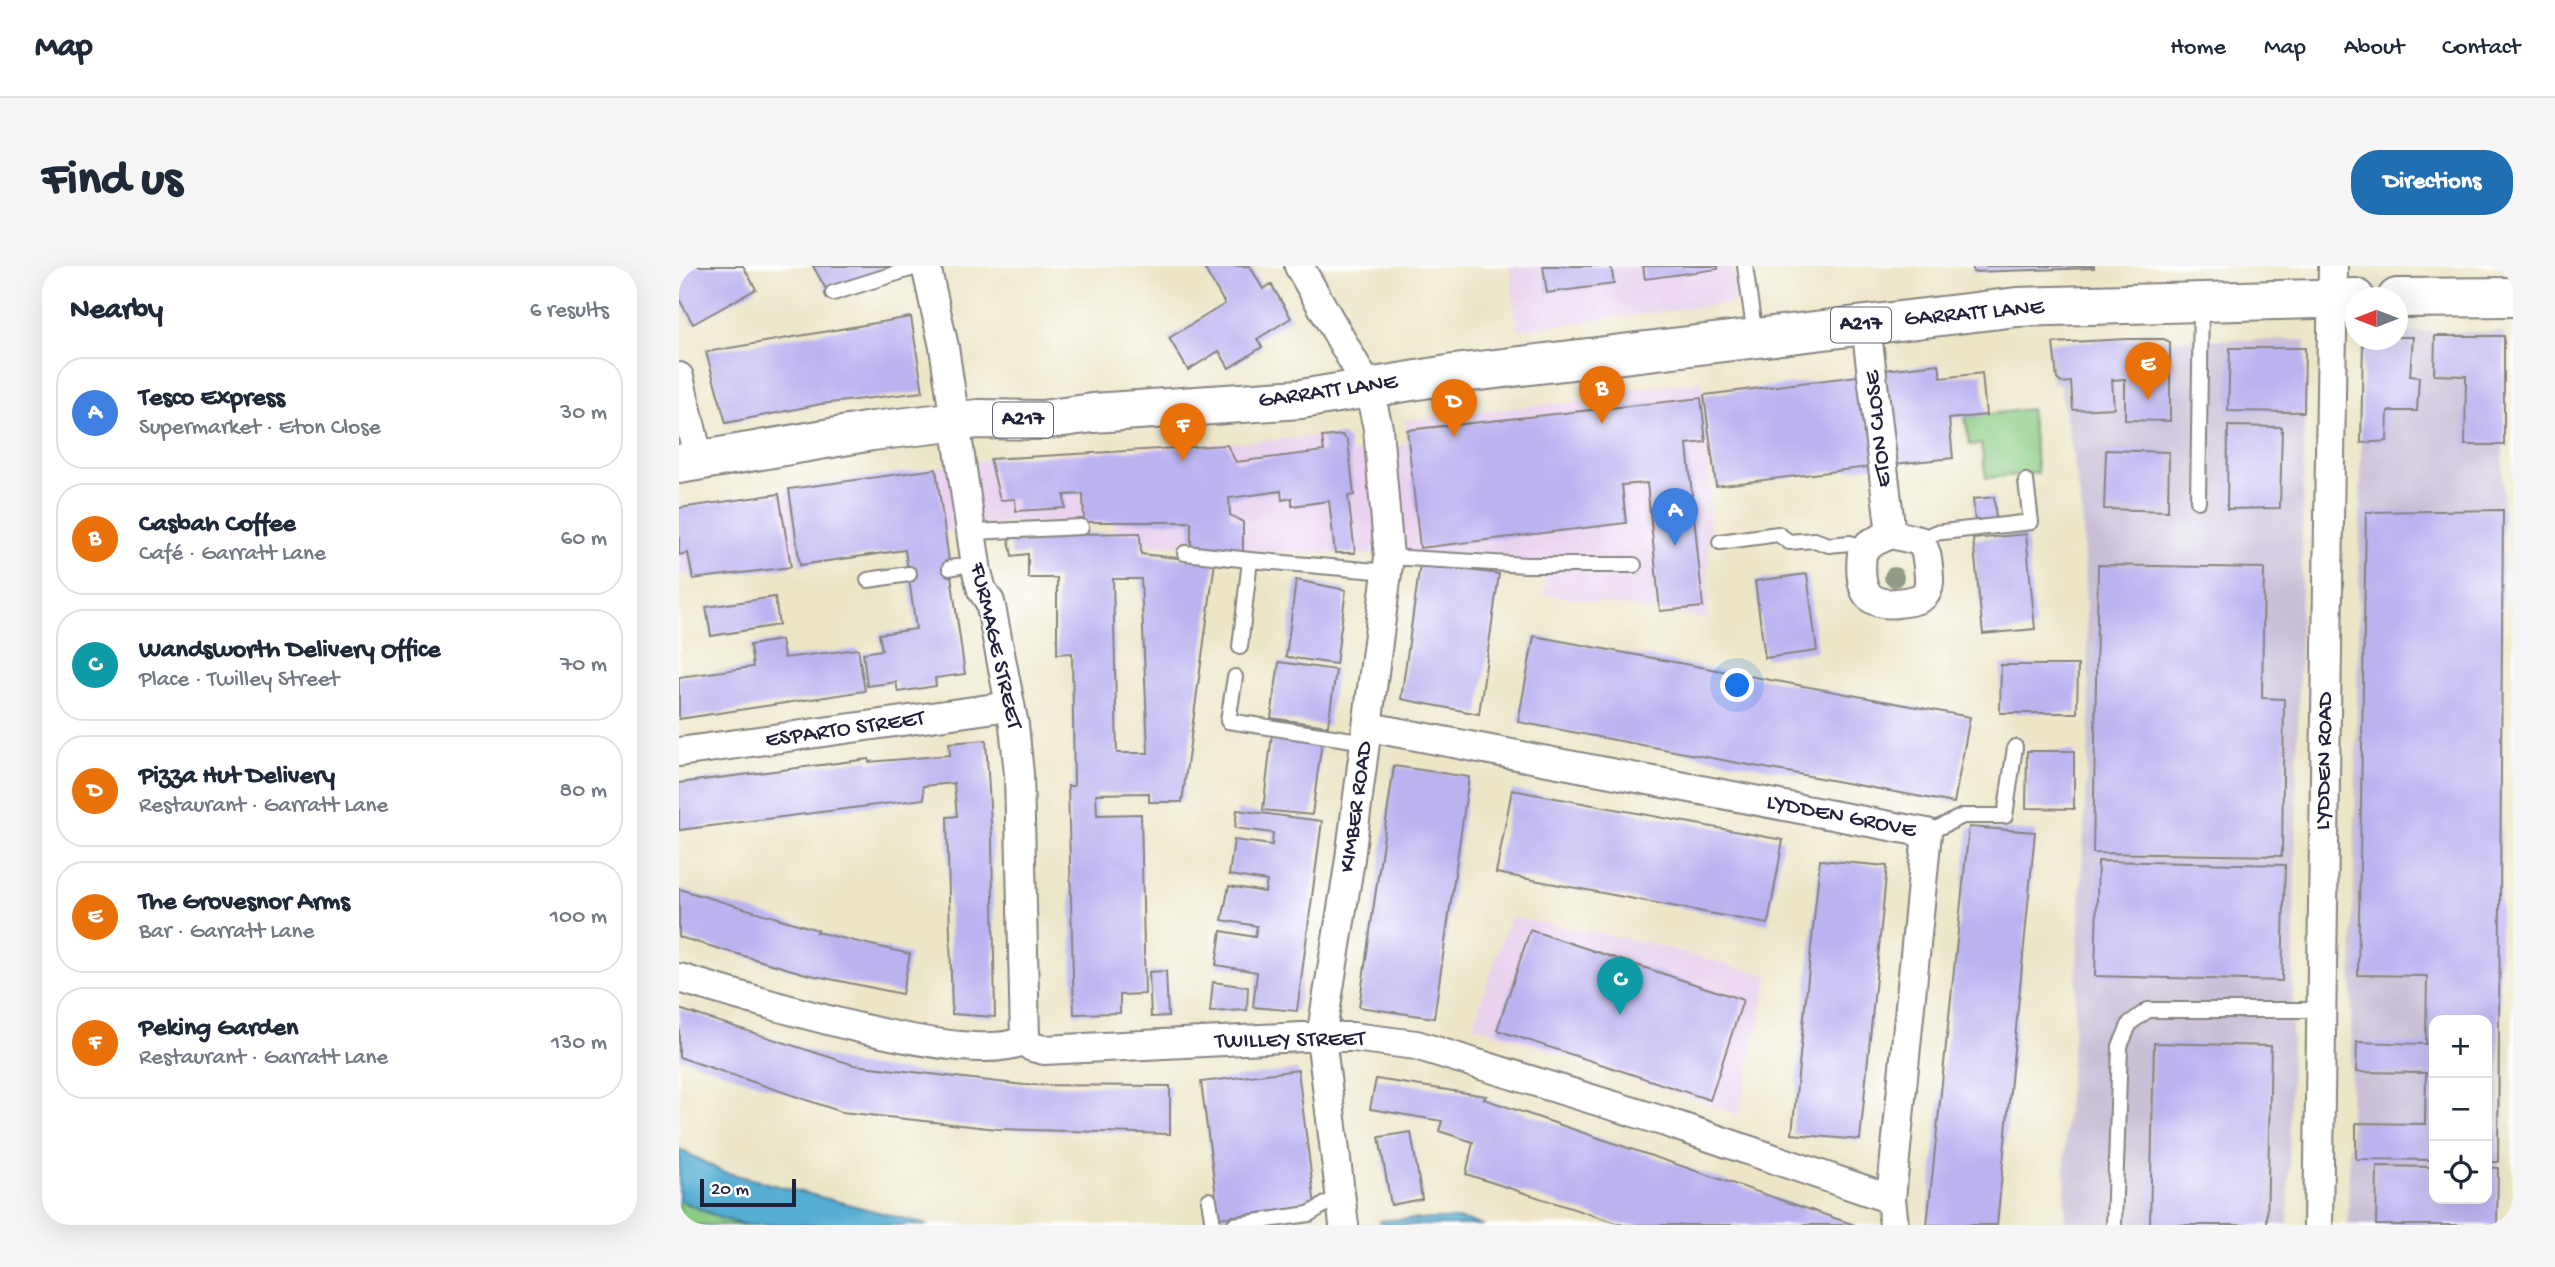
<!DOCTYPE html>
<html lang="en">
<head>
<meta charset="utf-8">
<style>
  body { margin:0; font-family:"Gochi Hand",sans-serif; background:#f6f6f7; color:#1f2937 }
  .controls { position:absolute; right:21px; bottom:21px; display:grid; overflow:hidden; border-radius:14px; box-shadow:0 7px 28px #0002 }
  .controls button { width:63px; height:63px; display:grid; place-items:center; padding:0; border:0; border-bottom:2px solid #e0e1e3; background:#fff; color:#1f2937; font:35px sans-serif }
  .compass { position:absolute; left:1666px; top:21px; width:63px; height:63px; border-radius:50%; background:#fff; box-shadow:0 7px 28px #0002; rotate:270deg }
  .scale { position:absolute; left:21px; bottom:18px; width:96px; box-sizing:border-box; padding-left:7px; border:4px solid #22223b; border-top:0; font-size:19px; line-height:24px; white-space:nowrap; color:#22223b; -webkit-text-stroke:5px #fff; paint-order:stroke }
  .you { position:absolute; left:1059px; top:420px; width:24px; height:24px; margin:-18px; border:5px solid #fff; border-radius:50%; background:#1a73e8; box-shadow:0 0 0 10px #1a73e833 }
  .badge { display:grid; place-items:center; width:46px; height:46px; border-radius:50%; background:#1f6fb2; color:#fff; font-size:23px; font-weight:700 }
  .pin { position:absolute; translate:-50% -58px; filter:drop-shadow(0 2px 4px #0008) }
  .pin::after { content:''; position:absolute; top:37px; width:24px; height:21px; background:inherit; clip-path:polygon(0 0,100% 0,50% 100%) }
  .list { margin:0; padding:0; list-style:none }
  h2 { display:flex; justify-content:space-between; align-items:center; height:91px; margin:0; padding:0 28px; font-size:30px }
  h2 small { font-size:23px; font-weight:400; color:#747a83 }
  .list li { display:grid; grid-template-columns:46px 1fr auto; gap:21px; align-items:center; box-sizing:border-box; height:112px; margin:0 14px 14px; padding:0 14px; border:2px solid #e0e1e3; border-radius:28px }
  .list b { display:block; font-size:26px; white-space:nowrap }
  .list p { margin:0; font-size:23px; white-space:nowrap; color:#747a83 }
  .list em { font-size:23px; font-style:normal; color:#747a83 }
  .icon { flex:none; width:38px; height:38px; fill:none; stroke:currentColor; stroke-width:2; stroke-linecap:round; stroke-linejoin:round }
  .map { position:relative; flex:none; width:1834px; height:959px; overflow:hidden; border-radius:28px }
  header { display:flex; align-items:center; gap:42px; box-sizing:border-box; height:98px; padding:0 35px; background:#fff; border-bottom:2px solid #e0e1e3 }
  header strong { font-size:33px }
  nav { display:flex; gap:38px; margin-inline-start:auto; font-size:24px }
  .intro { display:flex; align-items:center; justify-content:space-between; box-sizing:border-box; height:168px; padding:0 42px }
  h1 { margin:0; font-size:49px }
  .button { padding:18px 32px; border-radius:28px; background:#1f6fb2; color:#fff; font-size:24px; font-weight:700 }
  main { display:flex; gap:42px; padding:0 42px }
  aside { flex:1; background:#fff; border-radius:28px; box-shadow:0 7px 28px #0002 }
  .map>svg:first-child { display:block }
  .built { fill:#e9d2ee }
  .industrial { fill:#c9bfd7; fill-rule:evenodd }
  .green { fill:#8bcc84; stroke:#567760; stroke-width:2 }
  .water { fill:#55aed3; stroke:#3c6887; stroke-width:2 }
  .pier { fill:#ece6c7 }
  .building { fill:#bbb2f0; fill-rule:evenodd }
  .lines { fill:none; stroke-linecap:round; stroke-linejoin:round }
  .lane-casing { stroke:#878481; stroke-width:18 }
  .street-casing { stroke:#878481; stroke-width:32 }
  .primary-casing { stroke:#878481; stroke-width:42 }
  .lane { stroke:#fff; stroke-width:14 }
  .street { stroke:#fff; stroke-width:28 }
  .primary { stroke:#fff; stroke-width:38 }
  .tree { fill:#919b88 }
  .labels { text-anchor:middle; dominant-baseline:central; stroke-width:5; stroke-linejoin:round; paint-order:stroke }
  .shield { fill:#fff; stroke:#646476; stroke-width:2 }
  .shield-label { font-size:21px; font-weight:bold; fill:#22223b }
  .street-label { font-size:23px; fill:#22223b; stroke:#fff }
</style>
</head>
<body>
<header>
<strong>Map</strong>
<nav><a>Home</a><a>Map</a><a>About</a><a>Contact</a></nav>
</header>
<div class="intro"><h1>Find us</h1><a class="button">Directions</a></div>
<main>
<aside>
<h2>Nearby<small>6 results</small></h2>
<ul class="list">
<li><span class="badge" style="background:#3f7fe0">A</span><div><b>Tesco Express</b><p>Supermarket · Eton Close</p></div><em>30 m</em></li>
<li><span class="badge" style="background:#e8710a">B</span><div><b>Casbah Coffee</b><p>Café · Garratt Lane</p></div><em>60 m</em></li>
<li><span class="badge" style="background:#0f9aa8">C</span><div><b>Wandsworth Delivery Office</b><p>Place · Twilley Street</p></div><em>70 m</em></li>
<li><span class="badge" style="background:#e8710a">D</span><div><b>Pizza Hut Delivery</b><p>Restaurant · Garratt Lane</p></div><em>80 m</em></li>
<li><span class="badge" style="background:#e8710a">E</span><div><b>The Grovesnor Arms</b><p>Bar · Garratt Lane</p></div><em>100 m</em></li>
<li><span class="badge" style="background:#e8710a">F</span><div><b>Peking Garden</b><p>Restaurant · Garratt Lane</p></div><em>130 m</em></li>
</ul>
</aside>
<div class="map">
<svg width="1834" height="959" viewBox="0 0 1834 959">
  <rect width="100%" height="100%" fill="#fff"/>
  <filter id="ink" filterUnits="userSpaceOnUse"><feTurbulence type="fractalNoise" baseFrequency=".0143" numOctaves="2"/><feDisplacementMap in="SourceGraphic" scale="14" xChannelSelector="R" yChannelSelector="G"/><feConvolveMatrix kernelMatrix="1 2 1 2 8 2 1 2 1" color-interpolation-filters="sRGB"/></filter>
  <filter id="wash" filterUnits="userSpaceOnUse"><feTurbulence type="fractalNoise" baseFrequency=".00686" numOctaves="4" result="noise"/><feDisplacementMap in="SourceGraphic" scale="28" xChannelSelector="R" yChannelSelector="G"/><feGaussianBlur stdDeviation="1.57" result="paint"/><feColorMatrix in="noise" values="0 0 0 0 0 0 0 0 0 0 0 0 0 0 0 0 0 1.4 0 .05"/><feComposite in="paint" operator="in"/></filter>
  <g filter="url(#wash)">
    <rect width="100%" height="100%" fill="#ece6c7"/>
    <!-- built -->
    <path class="built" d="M831,0h223l4,36 -220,28z
      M1023,115l8,104 -3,134 -163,-25 2,-14 -187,-27 -141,-2 -1,-3 -76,-4 -1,-11 -25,1 -2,-11h-109l-325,52v-69l311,-47 352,-24 6,6 2,12 58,-8 -3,-25 207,-23 1,-6z
      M831,651l134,25 125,34 -30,139 -266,-90z"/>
    <!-- industrial -->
    <path class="industrial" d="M1719,66h106l-7,893h-149l15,-885h34zM1755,754h53v179h-53z
      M1447,73l180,1 -18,885h-223v-93l9,-107 16,-311 -8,-203 -13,-78 -10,-50h-7l-5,-40z"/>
    <!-- green -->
    <path class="green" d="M1351,143l8,64 -52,5 -5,-34 -11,1 -5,-28z
      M0,934l44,19 23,6h-67z"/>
    <!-- water -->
    <path class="water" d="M0,883l42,22 207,54h-182l-23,-6 -44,-19z
      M722,953h56l27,6h-152z"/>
    <!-- pier -->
    <path class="pier" d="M699,948l1,11h-50l2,-3z"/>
    <g id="blocks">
      <!-- building -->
      <path class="building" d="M0,0h64l13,23 -63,35 -14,-25z
        M134,0h82l1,3 -70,20z
        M524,0h47l13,23 8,-5 20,34 -34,21 5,8 -33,21 -10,-17 -31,19 -19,-32 56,-34z
        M864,0h68l3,18 -67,9z
        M964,0h75v3l-73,10z
        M1294,0h121v2l-121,4z
        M232,51l12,75 -102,12 -95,19 -20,-71z
        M1756,70h69v109h-39l1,-69 -32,-1z
        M1718,71h16l-3,39 9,1 -2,34h-29l-1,30 -26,2 2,-103z
        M1447,73h38l6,3v79l-45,-1v-41l-13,1 2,28 -41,2 -2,-28 -10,1 -4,-4 -4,-36z
        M1551,82h75l-1,64 -76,-1z
        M1260,98l2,14 41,-5 4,42 -37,4 4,39 -59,6 -10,-94z
        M1187,109l11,91 -161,20 -12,-91z
        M1022,132l5,44 -19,2 16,163 -43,4 -13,-128 -25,2 4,38 -206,25 -13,-118z
        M1549,160l54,1 -2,81 -53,1z
        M663,169l6,6 6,54 -6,1 7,57h-20l-6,-52 -37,5v-8l-10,2 -1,-9 -52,7 1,17 13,7v29h-25l-1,-3 -26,-1v-25h-107l-1,-28 -19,1 1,13 -49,3 -1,-12 -15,1 -10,-41 237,-14 9,17 88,-11 -2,-14z
        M1427,184l63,2 -1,59 -64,-2z
        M257,203l29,205 -30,4 1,8 -38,6 -2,-10 -29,4 -4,-33 19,-3 -3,-16 37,-5 -11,-79 -105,15 -11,-76z
        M100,228l12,73 -98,12 -5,-26 -9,2v-47z
        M1315,231l2,23 -21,1 -2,-22z
        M1824,244l-5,652h-11v-142h-53v140l-78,-1v-36l69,1 1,-51 -70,-1 1,-30 69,2 1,-68 -69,-1 8,-463z
        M461,267l1,21 74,8 -33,240h-33v-9l-53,1 1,21 44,-1 4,180 -25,1v18l-46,1 -6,-228h6l-2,-133 -15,1v-76h-29v-24l-16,2 -4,-21zM434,313h28l7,174h-31z
        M1347,268l9,95 -52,5 -10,-95z
        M741,298l79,10 -20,140 -78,-15z
        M1419,299l166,3 -2,130 22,1 -2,157 -189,-3z
        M1128,308l10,77 -52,7 -10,-77z
        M617,314l50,10 -10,74 -50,-7z
        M96,331l4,28 -68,11 -5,-29z
        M855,370l436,81 -16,86 -436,-81z
        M102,374l3,18 74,-9 7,42 -186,28v-42l74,-10 -3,-22z
        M600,396l57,8 -8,56 -57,-8z
        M1322,399h77l-1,48h-77z
        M593,468l50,7 -10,74 -49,-5z
        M307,474l6,99 3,178 -43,-3 -5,-197 10,-1 -3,-33 -31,3 1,13 -245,31v-47l190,-24v3l81,-7 -1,-12z
        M1348,485h47v58l-48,-1z
        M715,500l75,11 -35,241 -75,-11z
        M833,524l271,50 -15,84 -272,-51z
        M558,544l85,11 -25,190 -44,-4 4,-35 -41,-7 5,-34 34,6 2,-11 -35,-6 7,-34 36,6 1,-6 1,-5 -38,-6 5,-35 38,5 1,-12 -38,-5z
        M1290,561l66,5 -38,393h-70z
        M1141,594l67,6 -27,274 -68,-6z
        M1419,595l187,4 -3,116 -187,-5z
        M0,623l139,41 -2,2 94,22 -8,40 -96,-20 -127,-37z
        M851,664l213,70 -33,100 -213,-70z
        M487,705l2,45 -17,1 -2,-45z
        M534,716l35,5 -1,23 -37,2z
        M0,743l175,56 170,20 146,1v48l-173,-5 -155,-17 -163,-55z
        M1475,777l117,3 -4,179h-117z
        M619,804l17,136 -96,12 -18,-136z
        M697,813l110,17 -2,3 371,126h-232l-157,-51 7,-32 -34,-11 3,-10 -72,-12z
        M732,866l11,67 -31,6 -12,-68z
        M1698,900l57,1v32h53v-32l11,1 -1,57h-121z"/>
    </g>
  </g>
  <g filter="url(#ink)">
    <use href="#blocks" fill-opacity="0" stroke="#878481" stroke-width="2"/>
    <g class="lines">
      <!-- lane casing -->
      <g class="lane-casing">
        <path id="lane" d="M1066,0l10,70
          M154,27l87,-27
          M1519,235l3,-198
          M295,266l107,-5
          M1241,275l14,-8 97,-11 -5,-41
          M1041,276l58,-8 11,8 25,-2 15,5 21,-2 15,5
          M506,287l65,7
          M710,291l138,8h107
          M271,302l26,-5
          M189,314l41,-6
          M561,381l10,-87 138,12
          M556,411l-7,44 138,21
          M1248,567l36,-17h42l10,-69
          M530,934l4,25
          M555,959l75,-11 30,-18
          M1435,959l6,-179 10,-23 18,-13h173"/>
      </g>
      <!-- street casing -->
      <g class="street-casing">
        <path id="street" d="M247,0l18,81 33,225 5,18 8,12 24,123 5,49 6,265
          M620,0l70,123 9,39 11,129 -40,309 -28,171 23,188
          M1187,59l25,209 -22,10 -7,9c-3,30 0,54 35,50 28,-3 35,-7 31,-36 -1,-10 -2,-17 -8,-26l-29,-7
          M0,111l20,84
          M690,461l558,106 -36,366 3,26
          M0,486l331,-46
          M0,712c60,17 298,94 346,61
          M346,773l7,8 12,3 258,-13h51l63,8 250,77 225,77
          M1639,959l15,-959"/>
      </g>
      <!-- primary casing -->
      <g class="primary-casing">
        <path id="primary" d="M1718,32l116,-1
          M0,198l193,-33 106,-12 64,1 51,-7 208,-14 153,-25 563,-67 338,-9"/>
      </g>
      <!-- lane -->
      <use href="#lane" class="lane"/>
      <!-- street -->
      <use href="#street" class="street"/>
      <!-- primary -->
      <use href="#primary" class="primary"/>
    </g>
    <!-- trees -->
    <circle class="tree" cx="1215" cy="311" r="10"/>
  </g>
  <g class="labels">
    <!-- shield labels -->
    <g class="shield">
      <rect x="1152" y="41.5" width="60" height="35" rx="5"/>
      <rect x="314" y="136.5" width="60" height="35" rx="5"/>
    </g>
    <g class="shield-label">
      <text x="1182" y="59">A217</text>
      <text x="344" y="154">A217</text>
    </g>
    <!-- street labels -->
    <g class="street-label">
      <text transform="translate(1295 48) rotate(-5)">GARRATT LANE</text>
      <text transform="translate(649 126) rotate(-8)">GARRATT LANE</text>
      <text transform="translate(1200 163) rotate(-96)">ETON CLOSE</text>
      <text transform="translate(316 380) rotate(77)">FURMAGE STREET</text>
      <text transform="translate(166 464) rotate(-8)">ESPARTO STREET</text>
      <text transform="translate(1646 495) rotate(-89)">LYDDEN ROAD</text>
      <text transform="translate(678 541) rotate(-82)">KIMBER ROAD</text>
      <text transform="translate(1162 551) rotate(11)">LYDDEN GROVE</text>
      <text transform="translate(611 775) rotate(-1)">TWILLEY STREET</text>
    </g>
  </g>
</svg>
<div class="controls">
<button>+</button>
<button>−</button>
<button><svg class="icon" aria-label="locate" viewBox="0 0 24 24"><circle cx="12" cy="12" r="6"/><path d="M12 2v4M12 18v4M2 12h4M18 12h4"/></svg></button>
</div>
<svg class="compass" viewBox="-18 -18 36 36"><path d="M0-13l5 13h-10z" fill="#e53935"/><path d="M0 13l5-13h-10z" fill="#747a83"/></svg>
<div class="scale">20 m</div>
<div class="you"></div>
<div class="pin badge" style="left:996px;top:280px;background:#3f7fe0">A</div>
<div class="pin badge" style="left:923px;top:158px;background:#e8710a">B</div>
<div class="pin badge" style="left:941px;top:749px;background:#0f9aa8">C</div>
<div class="pin badge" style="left:775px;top:171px;background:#e8710a">D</div>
<div class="pin badge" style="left:1469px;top:134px;background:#e8710a">E</div>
<div class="pin badge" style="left:504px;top:195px;background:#e8710a">F</div>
</div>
</main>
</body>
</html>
